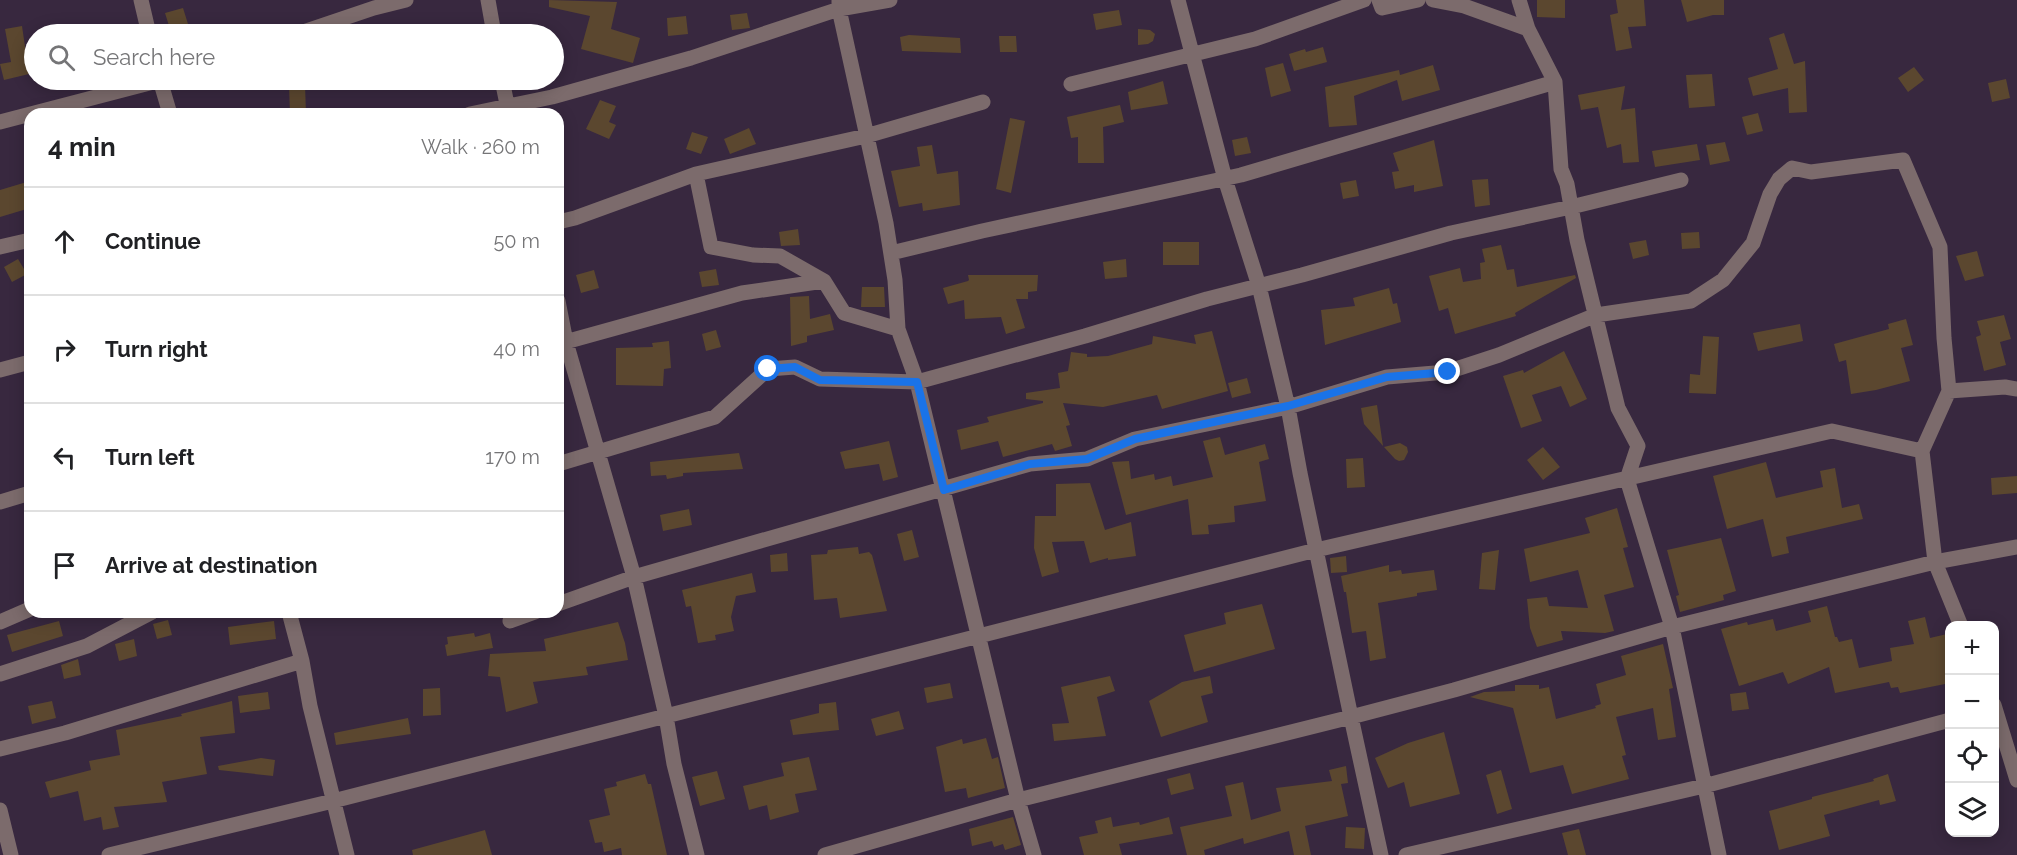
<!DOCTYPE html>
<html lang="en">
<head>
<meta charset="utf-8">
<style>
  body { margin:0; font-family:Raleway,sans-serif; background:#f2f2f2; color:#202124 }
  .controls { position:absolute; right:18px; bottom:18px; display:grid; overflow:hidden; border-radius:12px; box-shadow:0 3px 15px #0003 }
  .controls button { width:54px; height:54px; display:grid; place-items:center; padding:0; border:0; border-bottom:2px solid #e0e0e0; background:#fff; color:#202124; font:30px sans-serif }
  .stop { position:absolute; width:18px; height:18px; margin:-14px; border:4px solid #1a73e8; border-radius:50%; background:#fff }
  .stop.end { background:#1a73e8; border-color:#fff; box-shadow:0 2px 6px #0008 }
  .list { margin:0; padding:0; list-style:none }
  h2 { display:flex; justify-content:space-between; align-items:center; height:78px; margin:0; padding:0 24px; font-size:26px }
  h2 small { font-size:20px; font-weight:400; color:#757577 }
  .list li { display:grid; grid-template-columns:39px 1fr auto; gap:18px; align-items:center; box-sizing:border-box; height:108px; padding:0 24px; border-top:2px solid #e0e0e0 }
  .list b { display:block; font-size:22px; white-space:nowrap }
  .list em { font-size:20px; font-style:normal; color:#757577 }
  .icon { flex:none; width:33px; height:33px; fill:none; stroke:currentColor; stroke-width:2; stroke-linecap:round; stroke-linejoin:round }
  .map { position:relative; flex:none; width:2017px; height:855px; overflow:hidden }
  .search { position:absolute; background:#fff; box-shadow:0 3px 15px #0003; left:24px; top:24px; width:540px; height:66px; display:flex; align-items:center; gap:15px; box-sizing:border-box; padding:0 21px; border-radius:33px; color:#757577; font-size:22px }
  .panel { position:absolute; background:#fff; box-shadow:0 3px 15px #0003; left:24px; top:108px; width:540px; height:510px; border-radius:18px }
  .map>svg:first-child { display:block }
  .building { fill:#5b472f }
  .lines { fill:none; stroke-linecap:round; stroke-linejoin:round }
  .minor { stroke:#7c6b6c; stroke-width:15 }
  .route { stroke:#1a73e8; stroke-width:8 }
</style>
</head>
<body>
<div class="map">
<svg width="2017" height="855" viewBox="0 0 2017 855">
  <rect width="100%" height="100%" fill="#38283f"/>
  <!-- building -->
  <path class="building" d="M549,0l68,2 -6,27 29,9 -7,25 -52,-14 9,-33 -41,-9z
    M1537,0h28v18l-28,-1z
    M1616,0h28l2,26 -18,1 4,21 -16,3 -6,-36 8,-2z
    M1681,0h43v15h-11l-26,7z
    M183,8l5,16 -18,5 -5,-16z
    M1119,10l3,15 -26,5 -3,-16z
    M747,13l3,15 -18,2 -2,-15z
    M686,16l2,18 -20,2 -1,-18z
    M22,26l7,48 -25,6 -4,-16 11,-2 -6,-33z
    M1138,29l12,1 5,4 -2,7 -5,3 -10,1z
    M1784,33l10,31 11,-3 2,51 -18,1 -1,-25 -35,8 -5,-18 30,-9 -9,-31z
    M909,35l51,3 1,15 -59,-2 -2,-14z
    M999,36h17l1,16h-17z
    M1323,47l4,15 -33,9 -5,-17 16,-5 1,3z
    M1283,63l8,28 -20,6 -6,-29z
    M1433,65l7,25 -38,11 -5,-21 -43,16 3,29 -28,2 -4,-40 74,-17 1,5z
    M1914,67l10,13 -16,12 -10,-14z
    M1712,74l3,32 -26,2 -3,-33z
    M2006,79l4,19 -18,4 -4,-19z
    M1163,81l5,23 -37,6 -3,-18z
    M305,84l1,30h-16l-1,-29z
    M1625,86l-4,24 14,-2 4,54 -16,1 -2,-19 -14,4 -9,-41 -17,3 -3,-15z
    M600,100l16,6 -7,16 7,3 -7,14 -23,-10z
    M1120,105l4,17 -21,5 1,36h-26v-26l-7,1 -4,-21z
    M1758,113l5,18 -16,4 -5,-18z
    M1010,118l15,3 -14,72 -15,-4z
    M749,128l7,16 -26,10 -6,-15z
    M692,132l16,5 -7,17 -15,-5z
    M1247,137l4,16 -16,3 -3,-16z
    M1434,140l9,46 -29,6v-7l-19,4 -3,-17 7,-1 -6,-18z
    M1725,142l5,19 -20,4 -4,-20z
    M1697,144l3,16 -45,7 -3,-16z
    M932,145l5,29 21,-3 2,34 -37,6 -1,-8 -23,4 -8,-36 29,-5 -3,-19z
    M1488,179l2,26 -15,2 -3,-27z
    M1356,180l3,16 -16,3 -3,-16z
    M30,181v27l-30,9v-27z
    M798,229l2,16 -19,1 -2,-14z
    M1699,232l1,16 -18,1 -1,-16z
    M1646,240l3,15 -16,4 -4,-16z
    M1163,242h36v23h-36z
    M1501,245l6,25 7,-1 3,18 58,-12 1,3 -61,35 1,3 -61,18 -7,-26 -9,3 -10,-35 31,-8 3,14 18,-3 -1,-16 5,-1 -3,-13z
    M1977,251l7,25 -19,5 -9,-25z
    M18,259l9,15 -15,8 -8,-15z
    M1126,259l1,18 -22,2 -2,-17z
    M716,269l3,16 -17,2 -3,-15z
    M594,270l5,18 -18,5 -5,-18z
    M968,275h70l-1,16 -9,1v7h-12l9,29 -19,6 -5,-17 -36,2 -1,-19 -16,4 -5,-16 25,-7 1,-1z
    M862,287h22l1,20h-24z
    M1389,288l4,16 4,-1 4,19 -76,23 -4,-35 34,-4 -2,-8z
    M809,296l1,23 20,-5 4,16 -27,6v6l-16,4 -1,-49z
    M2004,315l7,24 -11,3 6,23 -22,6 -8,-34 5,-2 -4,-14z
    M1906,319l7,26 -12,3 9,33 -34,9 -25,4 -5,-34 -7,2 -5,-18 55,-15 -1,-5z
    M1800,324l3,17 -45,10 -5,-18z
    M716,330l5,17 -15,4 -4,-17z
    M1212,331l16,60 -66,18 -5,-14 -54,12 -40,-4 7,22 -4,1 6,20 -17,5 -3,-7 -49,13 -5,-16 -37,9 -4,-20 32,-8 -2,-5 56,-14v-2l-17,-2v-6l34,-5 -2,-15 10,-2 3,-19 16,2v3l21,-1 44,-12 1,-8 43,8 -2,-9z
    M1703,336l16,1 -3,57 -27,-1 1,-19 10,1z
    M669,341l2,27 -7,1 -1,17 -47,-1v-37l37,-1 -1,-4z
    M1564,351l23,48 -17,8 -9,-21 -29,9 10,26 -21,7 -18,-52 20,-6 1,3z
    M1247,378l4,15 -19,5 -4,-15z
    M1377,405l6,41 -19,-22 -3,-16z
    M1220,437l5,18 40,-11 4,15 -10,3 7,39 -32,5 1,16 -27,3 1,9 -17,1 -4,-36 -62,16 -14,-53 17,-1 2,18 23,-5 1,6 16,-4 2,10 40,-9 -10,-36z
    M889,441l9,36 -15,4 -4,-17 -34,5 -5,-17z
    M1400,443l7,4 1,5 -4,8 -5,1 -4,-2 -11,-12z
    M1543,447l17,20 -17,13 -16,-20z
    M739,453l4,16 -60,4v3l-16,3 -1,-4 -15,1 -1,-14z
    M1363,458l2,29 -18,1 -1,-29z
    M1766,462l10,36 47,-11 -3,-16 15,-3 7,40 17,-4 4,15 -77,18 3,16 -17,4 -9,-38 -36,10 -14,-53z
    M2017,476v17l-25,2 -1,-17z
    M1090,483l15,47 26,-8 5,34 -28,4v-2l-18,5 -6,-22 -32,1 7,30 -17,5 -8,-29 1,-32h21v-32z
    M1617,508l11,39 -5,1 11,39 -30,8 10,36 -9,2 -44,-2 2,9 -26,7 -7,-19 -3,-29 20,-2 2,9 39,2 -10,-38 -48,12 -6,-33 66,-16 -5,-15z
    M689,509l3,16 -29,6 -3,-16z
    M912,530l7,27 -15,4 -7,-27z
    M1721,538l15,53 -13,4 1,5 -44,12 -4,-16 3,-1 -12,-45z
    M858,547l1,7 10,-2 3,3 15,56 -47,7 -3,-20 -23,2 -3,-45 16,-1 1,-4z
    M1499,550l-4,40 -16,-1 3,-36z
    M787,553l1,18 -17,1 -1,-17z
    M1346,556l1,16 -16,1 -1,-15z
    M1389,565v7l12,-2 1,4 32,-4 3,20 -20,3v3l-39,7 8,55 -16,3 -4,-30 -14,2 -6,-41h-2l-3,-16z
    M752,573l4,19 -20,4 -5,21 3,14 -19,4 1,5 -18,3 -7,-37 -5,1 -4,-17z
    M1262,604l13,45 -81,23 -10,-37 42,-11 -2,-11z
    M1827,606l8,31h2l2,5 13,-3 7,29 33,-7 -2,-13 24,-4 -6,-23 17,-4 5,21 17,-4 3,9v40l-50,10 -2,-6 -7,1 -2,-6 -54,11 -6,-26 -41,17 -5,-12 -44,14 -18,-57 26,-7 1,3 25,-6 3,12 35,-9 -3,-11z
    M168,620l4,15 -15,4 -4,-15z
    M59,621l4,15 -51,16 -5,-17z
    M274,621l2,18 -46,6 -2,-18z
    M618,622l7,21 3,17 -42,7 2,8 -55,7 5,21 -32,9 -6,-35 -12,-1 2,-22 56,-3 -2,-12z
    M474,633l1,4 15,-4 3,15 -46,8 -2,-11 3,-1 -1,-7z
    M134,639l3,17 -18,5 -4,-17z
    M1663,644l10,44 -4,1 7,48 -18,3 -5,-32 -37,9 10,38 -4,1 7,23 -57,15 -9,-29 -33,8 -17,-65 -43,-11 14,-5 31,-1v-6h24v4l10,-2 7,32 40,-11 -1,-2 6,-2 -5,-20 30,-9 -5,-19z
    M78,659l3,16 -17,4 -3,-14z
    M1110,676l5,15 -18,6 9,39 -52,5 -2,-17 17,-1 -8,-36z
    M1210,676l3,17 -12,3 7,26 -47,15 -12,-36 33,-19z
    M950,683l3,15 -26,5 -3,-15z
    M440,688l1,27 -18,1v-27z
    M268,692l2,17 -30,4 -2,-17z
    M1746,692l3,17 -17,2 -2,-17z
    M52,701l4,17 -24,6 -4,-18z
    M232,701l3,32 -35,4 7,37 -45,8 5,20 -53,5 5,20 -16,3 -2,-13 -17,4 -6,-30 -28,7 -5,-16 46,-12 -2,-9 31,-6 -4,-25 66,-14 -1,-2z
    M836,702l3,28 -46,5 -3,-15 29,-7v-9z
    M899,711l5,18 -28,7 -5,-17z
    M408,718l3,16 -75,11 -2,-12z
    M1444,732l16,62 -50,13 -6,-25 -16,6 -13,-30 33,-15z
    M986,738l6,21 6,-2 7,31 -37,10 -2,-10 -21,4 -9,-45 26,-8 1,5z
    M809,757l8,33 -22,4 4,18 -29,8 -3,-15 -18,5 -6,-24 41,-10 -3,-13z
    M261,758l14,2 -2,16 -54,-6 -1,-4z
    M1346,766l2,17 -7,1 7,32 -43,10 6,29h-17l-5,-24 -45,13 -1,-6 -39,12 1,5h-18l-7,-28 52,-11 -7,-30 18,-4 8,38 30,-9 -5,-23 56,-7 -3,-11z
    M1501,770l11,39 -15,5 -11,-39z
    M717,771l8,28 -25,7 -8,-29z
    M1190,773l4,16 -23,6 -4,-16z
    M645,774l3,10h3l16,71h-45l-1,-7 -17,4 -2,-10 -7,1 -6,-23 21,-5 -6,-26 13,-3 -1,-4z
    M1888,774l8,27 -16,4 -1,-5 -55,15 6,21 -51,14 -10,-39 43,-12v-2l62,-16 -1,-2z
    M1013,817l8,28 -16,5 -2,-6 -9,3 -2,-6 -20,5 -3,-17z
    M1111,817l2,10 26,-5 1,3 29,-8 4,17 -54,10 3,11h-38l-5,-18 19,-4 -3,-12z
    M1346,827l19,1 -1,21 -19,-1z
    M1579,829l7,26h-18l-6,-22z
    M485,830l7,25h-79l-1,-5z"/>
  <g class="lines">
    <!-- minor -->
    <path class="minor" d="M141,0l8,34
      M488,0l6,34
      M839,0v9l47,214 9,57 3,49 19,53 101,418 16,55
      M1178,0l47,179 34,107 29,121 12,66 51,244 30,138
      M1379,0l3,8 36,-8
      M1433,0l31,6 64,23
      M1519,0l9,29 27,53 6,87 6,15 10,56 41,168 20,38 -11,33 45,148 47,228
      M297,34l77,-26 32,-8
      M160,80l10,34
      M502,80l7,34
      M1071,84l184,-45 109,-39
      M470,114l82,-17 139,-39 148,-49 51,-9
      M0,122l161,-42
      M696,174l15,73 42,8 27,1 44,25 20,32 54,16
      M558,222l17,-4 121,-44 170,-38 117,-34
      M0,247l30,-7
      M891,253l91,-22 259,-56 314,-93
      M558,301l8,41 68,235 32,139 8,48 23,91
      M558,344l184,-51 82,-12
      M0,370l30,-8
      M1949,391l-27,60 13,111 26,64
      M558,464l157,-47 53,-48 27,-2 25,12 97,3 168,-46 122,-37 95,-24 149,-42 120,-26 110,-27
      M0,502l30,-9
      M558,604l76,-27 396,-113 57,-5 48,-20 153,-32 99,-30 60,-5 52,-17 97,-40 95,-14 32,-21 30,-37 17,-49 9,-15 13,-11 19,4 92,-12 37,87 4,91 5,53 56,-4 12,2
      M289,612l13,49 8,45 37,149
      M510,621l25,-9
      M0,622l30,-13
      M0,674l87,-28 65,-34
      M1994,705l23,75
      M0,749l65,-16 237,-72
      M0,810l11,45
      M109,855l224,-54 983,-251 516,-119 90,20
      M825,855l193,-55 333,-83 103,-27 218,-63 263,-65 82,-15
      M1406,855l298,-69 246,-66"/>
  </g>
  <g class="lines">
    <!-- route -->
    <path class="route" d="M768,369l27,-2 25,13 97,2 27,108 86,-26 57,-5 48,-20 153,-33 99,-29 61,-5"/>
  </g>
</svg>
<div class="controls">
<button>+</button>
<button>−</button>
<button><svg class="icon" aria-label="locate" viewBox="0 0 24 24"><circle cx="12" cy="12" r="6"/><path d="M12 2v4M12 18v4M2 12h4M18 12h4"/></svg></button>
<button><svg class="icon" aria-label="layers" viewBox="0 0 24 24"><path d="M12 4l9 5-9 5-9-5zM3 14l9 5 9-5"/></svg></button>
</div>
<div class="stop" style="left:768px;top:369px"></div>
<div class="stop end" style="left:1448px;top:372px"></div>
<div class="search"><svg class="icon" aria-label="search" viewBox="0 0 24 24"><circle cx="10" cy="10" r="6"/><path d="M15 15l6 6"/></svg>Search here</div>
<section class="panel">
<h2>4 min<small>Walk · 260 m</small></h2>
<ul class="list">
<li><svg class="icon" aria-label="ahead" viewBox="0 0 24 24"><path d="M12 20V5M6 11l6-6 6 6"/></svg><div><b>Continue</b></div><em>50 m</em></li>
<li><svg class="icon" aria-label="right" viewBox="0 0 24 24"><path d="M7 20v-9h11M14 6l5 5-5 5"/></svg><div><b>Turn right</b></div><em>40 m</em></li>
<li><svg class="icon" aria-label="left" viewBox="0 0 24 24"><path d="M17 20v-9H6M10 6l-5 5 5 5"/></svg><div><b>Turn left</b></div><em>170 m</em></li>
<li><svg class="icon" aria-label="arrive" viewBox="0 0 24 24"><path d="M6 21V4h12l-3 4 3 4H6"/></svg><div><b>Arrive at destination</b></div></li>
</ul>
</section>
</div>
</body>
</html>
